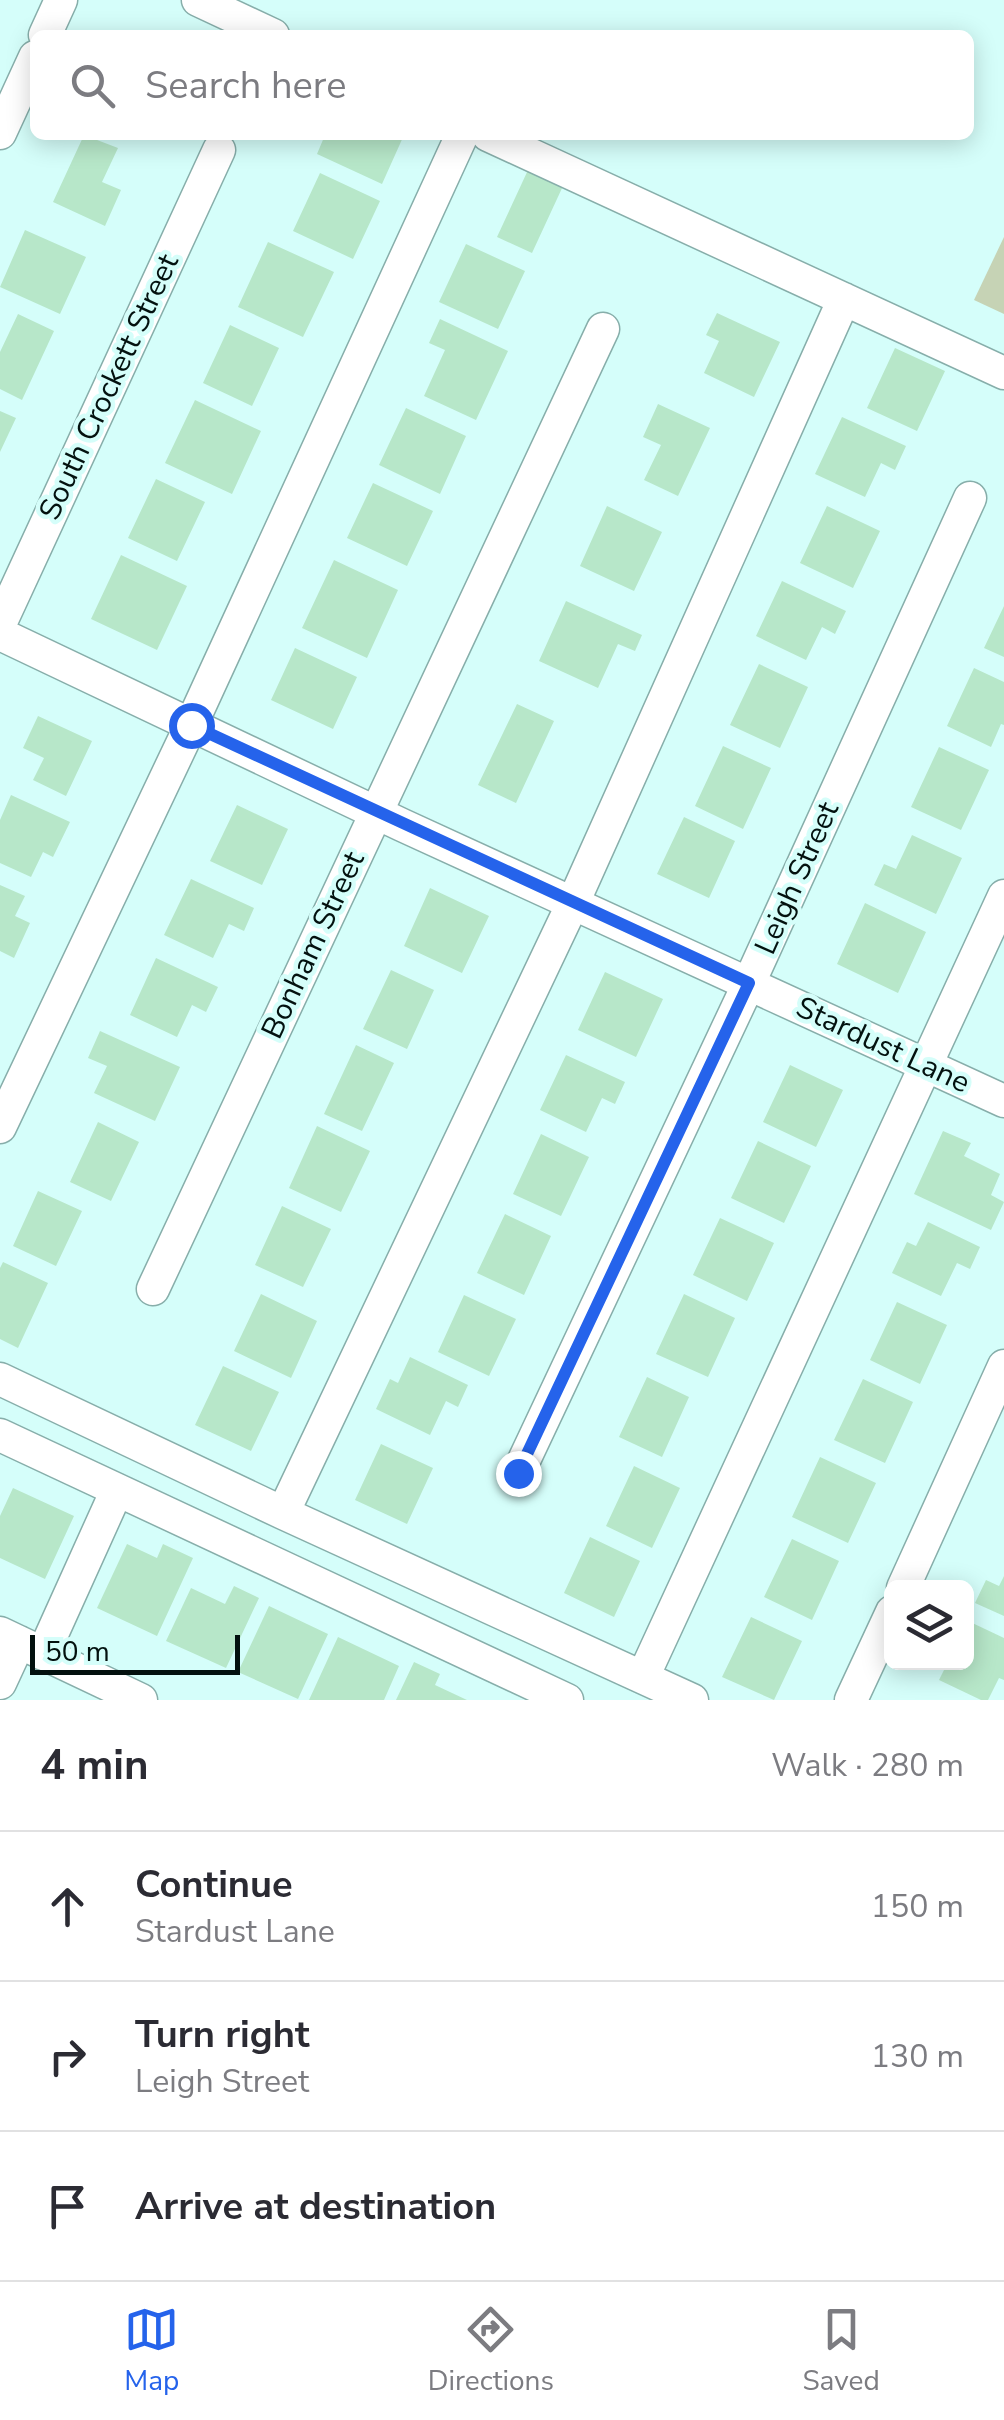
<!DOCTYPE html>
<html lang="en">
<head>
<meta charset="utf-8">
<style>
  body { margin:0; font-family:"Nunito Sans",sans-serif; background:#f2f2f3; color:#2b2b33 }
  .controls { position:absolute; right:30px; bottom:30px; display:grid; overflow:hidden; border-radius:15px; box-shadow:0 5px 25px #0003 }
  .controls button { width:90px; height:90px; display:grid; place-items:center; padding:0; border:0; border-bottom:2px solid #e1e1e2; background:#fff; color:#2b2b33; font:50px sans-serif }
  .scale { position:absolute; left:30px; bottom:25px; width:210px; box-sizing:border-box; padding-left:10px; border:5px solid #03110f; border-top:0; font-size:28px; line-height:35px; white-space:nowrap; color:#03110f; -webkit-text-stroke:8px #d5fefa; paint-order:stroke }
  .stop { position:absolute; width:30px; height:30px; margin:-22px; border:8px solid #2563eb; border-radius:50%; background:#fff }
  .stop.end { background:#2563eb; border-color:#fff; box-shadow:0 2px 10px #0008 }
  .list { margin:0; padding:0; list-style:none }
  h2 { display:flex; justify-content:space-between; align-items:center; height:130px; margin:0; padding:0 40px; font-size:42px }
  h2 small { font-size:32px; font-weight:400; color:#7c7c81 }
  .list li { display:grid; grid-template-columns:65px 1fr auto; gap:30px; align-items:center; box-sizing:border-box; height:150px; padding:0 40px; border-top:2px solid #e1e1e2 }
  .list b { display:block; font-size:38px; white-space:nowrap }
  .list p { margin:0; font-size:32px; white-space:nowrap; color:#7c7c81 }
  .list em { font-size:32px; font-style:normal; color:#7c7c81 }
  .icon { flex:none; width:55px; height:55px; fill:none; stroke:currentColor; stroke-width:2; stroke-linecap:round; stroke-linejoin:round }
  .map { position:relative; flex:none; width:1004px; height:1700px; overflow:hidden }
  .search { position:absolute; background:#fff; box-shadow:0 5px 25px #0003; left:30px; right:30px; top:30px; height:110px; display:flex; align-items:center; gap:25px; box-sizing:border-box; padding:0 35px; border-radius:15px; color:#7c7c81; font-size:38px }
  .sheet { height:580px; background:#fff }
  nav { display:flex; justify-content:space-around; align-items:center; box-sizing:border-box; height:140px; border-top:2px solid #e1e1e2; background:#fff; font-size:28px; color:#7c7c81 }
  nav a { display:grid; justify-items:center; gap:5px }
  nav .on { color:#2563eb }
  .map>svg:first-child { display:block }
  .green { fill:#c6d3b5 }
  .building { fill:#b7e7c9 }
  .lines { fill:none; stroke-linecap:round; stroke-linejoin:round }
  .minor-casing { stroke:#87aeaa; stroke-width:35 }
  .minor { stroke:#fff; stroke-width:32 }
  .route { stroke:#2563eb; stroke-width:12 }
  .labels { text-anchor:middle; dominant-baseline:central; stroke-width:9; stroke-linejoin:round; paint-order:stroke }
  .street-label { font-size:30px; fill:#03110f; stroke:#d5fefa }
</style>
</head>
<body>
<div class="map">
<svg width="1004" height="1700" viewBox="0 0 1004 1700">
  <rect width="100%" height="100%" fill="#d5fefa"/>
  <!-- green -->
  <path class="green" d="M1004,237v77l-30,-14z"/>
  <!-- building -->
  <path class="building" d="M84,135l34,13 -16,34 19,8 -16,36 -52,-24z
    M325,135h79l-22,49 -65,-30z
    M528,170l35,16 -31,67 -35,-16z
    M320,173l60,28 -27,58 -60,-28z
    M25,230l61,27 -26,57 -60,-27z
    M268,242l66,30 -31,65 -65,-30z
    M466,244l59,27 -27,58 -59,-27z
    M717,313l63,29 -26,55 -50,-24 15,-32 -13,-6z
    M18,314l36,17 -32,69 -22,-11v-37z
    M440,319l68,32 -32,69 -52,-24 21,-46 -16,-7z
    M230,325l49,23 -27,58 -49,-23z
    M895,348l50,23 -28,60 -50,-23z
    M195,400l66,31 -29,63 -67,-31z
    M658,404l52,24 -32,68 -34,-16 17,-35 -18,-8z
    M406,408l60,28 -26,58 -61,-29z
    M0,411l16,7 -16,34z
    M842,417l64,29 -11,24 -14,-7 -16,34 -50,-23z
    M156,479l49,23 -28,59 -49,-23z
    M373,483l60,28 -26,55 -60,-28z
    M607,506l55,26 -28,59 -54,-25z
    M827,506l53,25 -27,57 -53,-25z
    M121,555l66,31 -30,64 -66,-31z
    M334,560l64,30 -31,68 -65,-30z
    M782,581l64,30 -11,23 -13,-7 -16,33 -50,-24z
    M566,601l76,34 -7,16 -17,-7 -20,44 -59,-27z
    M1004,606v51l-20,-9z
    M295,648l62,29 -24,52 -62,-29z
    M759,664l49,23 -28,61 -50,-23z
    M974,668l30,14v43l-3,-1 -10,23 -44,-21z
    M517,704l37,17 -38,82 -38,-18z
    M38,716l54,25 -26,55 -33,-16 11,-22 -21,-10z
    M723,746l48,22 -28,61 -48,-23z
    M939,747l50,23 -28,60 -50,-23z
    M11,795l59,27 -17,35 -10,-5 -12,25 -31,-14v-43z
    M237,805l51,24 -26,56 -52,-24z
    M684,817l51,24 -26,57 -52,-24z
    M912,835l50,23 -26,56 -62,-29 10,-21 12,5z
    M191,879l63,29 -10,23 -15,-7 -16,34 -49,-23z
    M0,885l25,11 -10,20 15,7 -16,35 -14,-7z
    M430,888l59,28 -27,57 -58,-27z
    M865,903l61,29 -28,61 -61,-29z
    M156,958l62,29 -12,25 -14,-7 -15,32 -47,-22z
    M391,970l43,20 -27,59 -44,-20z
    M605,972l58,27 -27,58 -58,-27z
    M100,1031l80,36 -25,54 -61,-28 13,-27 -19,-8z
    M356,1045l38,18 -32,68 -38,-17z
    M566,1055l59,27 -10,22 -13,-6 -16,34 -46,-22z
    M790,1065l53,25 -27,57 -53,-25z
    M98,1122l41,20 -28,59 -41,-19z
    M317,1126l53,25 -29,61 -52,-24z
    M943,1131l28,12 -7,13 36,18 -9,21 13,7 -13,28 -77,-36z
    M541,1134l48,23 -28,59 -48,-22z
    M758,1141l53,25 -27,57 -53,-25z
    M38,1191l44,20 -26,55 -43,-20z
    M282,1206l49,23 -28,58 -48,-22z
    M505,1214l46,22 -27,59 -47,-22z
    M720,1218l54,25 -27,58 -54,-26z
    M928,1222l52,25 -10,22 -13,-6 -16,33 -49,-23 15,-31 9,4z
    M3,1262l45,21 -30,65 -18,-9v-71z
    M261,1294l56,27 -26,57 -57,-27z
    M684,1294l51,24 -27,59 -52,-23z
    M464,1295l52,24 -27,57 -51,-24z
    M897,1302l50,23 -27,59 -50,-24z
    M410,1357l58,28 -10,22 -12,-6 -16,34 -54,-26 14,-30 8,4z
    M223,1366l56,26 -28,59 -56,-26z
    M647,1377l42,20 -27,60 -43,-20z
    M863,1379l50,23 -28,61 -51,-23z
    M381,1444l52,24 -26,56 -52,-24z
    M820,1457l56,26 -28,60 -56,-26z
    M634,1466l46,22 -28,60 -46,-22z
    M13,1488l61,28 -29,63 -45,-21v-42z
    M590,1537l50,24 -26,56 -50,-24z
    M792,1539l47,22 -27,59 -48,-23z
    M127,1544l30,14 6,-14 30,14 -36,78 -60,-28z
    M1004,1576v40l-29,-13 11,-23 13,6z
    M234,1586l25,12 -33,70 -60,-27 25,-53 34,16z
    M269,1606l59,28 -30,65 -60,-27z
    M751,1617l51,24 -28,59 -52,-23z
    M966,1620l38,18v42l-5,-2 -11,22h-7l-42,-20 9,-18h18z
    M338,1637l61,29 -15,34h-75z
    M414,1662l26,12 -5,11 32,15h-71z"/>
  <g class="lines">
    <!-- minor casing -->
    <g class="minor-casing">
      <path id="minor" d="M198,0l75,35
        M45,35l16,-35
        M0,133l35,-76
        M488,135l516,238
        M0,624l219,-474
        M0,634l402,191 602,276
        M0,1127l191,-402 271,-590
        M153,1289l450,-960
        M0,1379l283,134 409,187
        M0,1435l567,265
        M518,1473l231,-490 221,-485
        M283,1513l290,-610 271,-604
        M903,1588l101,-222
        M0,1633l141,67
        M43,1654l74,-164
        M643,1677l361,-781
        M0,1683l19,-41
        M851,1700l41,-88"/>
    </g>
    <!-- minor -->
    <use href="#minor" class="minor"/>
  </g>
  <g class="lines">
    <!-- route -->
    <path class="route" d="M191,725l558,258 -231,490"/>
  </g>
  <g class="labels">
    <!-- street labels -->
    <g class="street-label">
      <text transform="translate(109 387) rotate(-65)">South Crockett Street</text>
      <text transform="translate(797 878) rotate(-66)">Leigh Street</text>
      <text transform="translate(313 945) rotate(-65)">Bonham Street</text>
      <text transform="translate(883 1045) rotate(25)">Stardust Lane</text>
    </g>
  </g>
</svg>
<div class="controls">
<button><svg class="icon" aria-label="layers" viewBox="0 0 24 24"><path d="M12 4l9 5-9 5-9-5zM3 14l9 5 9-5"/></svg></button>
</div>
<div class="scale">50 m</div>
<div class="stop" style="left:191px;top:725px"></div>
<div class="stop end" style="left:518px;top:1473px"></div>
<div class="search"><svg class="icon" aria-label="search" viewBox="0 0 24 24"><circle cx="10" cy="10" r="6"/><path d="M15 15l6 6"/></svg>Search here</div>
</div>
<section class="sheet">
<h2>4 min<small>Walk · 280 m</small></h2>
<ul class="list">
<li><svg class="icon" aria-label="ahead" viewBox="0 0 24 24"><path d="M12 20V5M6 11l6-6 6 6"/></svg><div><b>Continue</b><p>Stardust Lane</p></div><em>150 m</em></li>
<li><svg class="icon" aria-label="right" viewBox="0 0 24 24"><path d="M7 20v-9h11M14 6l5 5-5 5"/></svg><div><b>Turn right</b><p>Leigh Street</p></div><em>130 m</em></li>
<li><svg class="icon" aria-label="arrive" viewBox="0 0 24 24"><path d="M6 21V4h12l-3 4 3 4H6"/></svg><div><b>Arrive at destination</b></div></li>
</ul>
</section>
<nav>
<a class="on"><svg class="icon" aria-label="map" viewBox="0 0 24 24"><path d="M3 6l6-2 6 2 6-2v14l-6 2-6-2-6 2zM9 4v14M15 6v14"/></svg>Map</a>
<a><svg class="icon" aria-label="directions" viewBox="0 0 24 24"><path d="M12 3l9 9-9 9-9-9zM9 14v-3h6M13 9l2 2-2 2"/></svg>Directions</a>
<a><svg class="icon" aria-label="saved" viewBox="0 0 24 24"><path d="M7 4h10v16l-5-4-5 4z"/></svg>Saved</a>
</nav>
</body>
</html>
